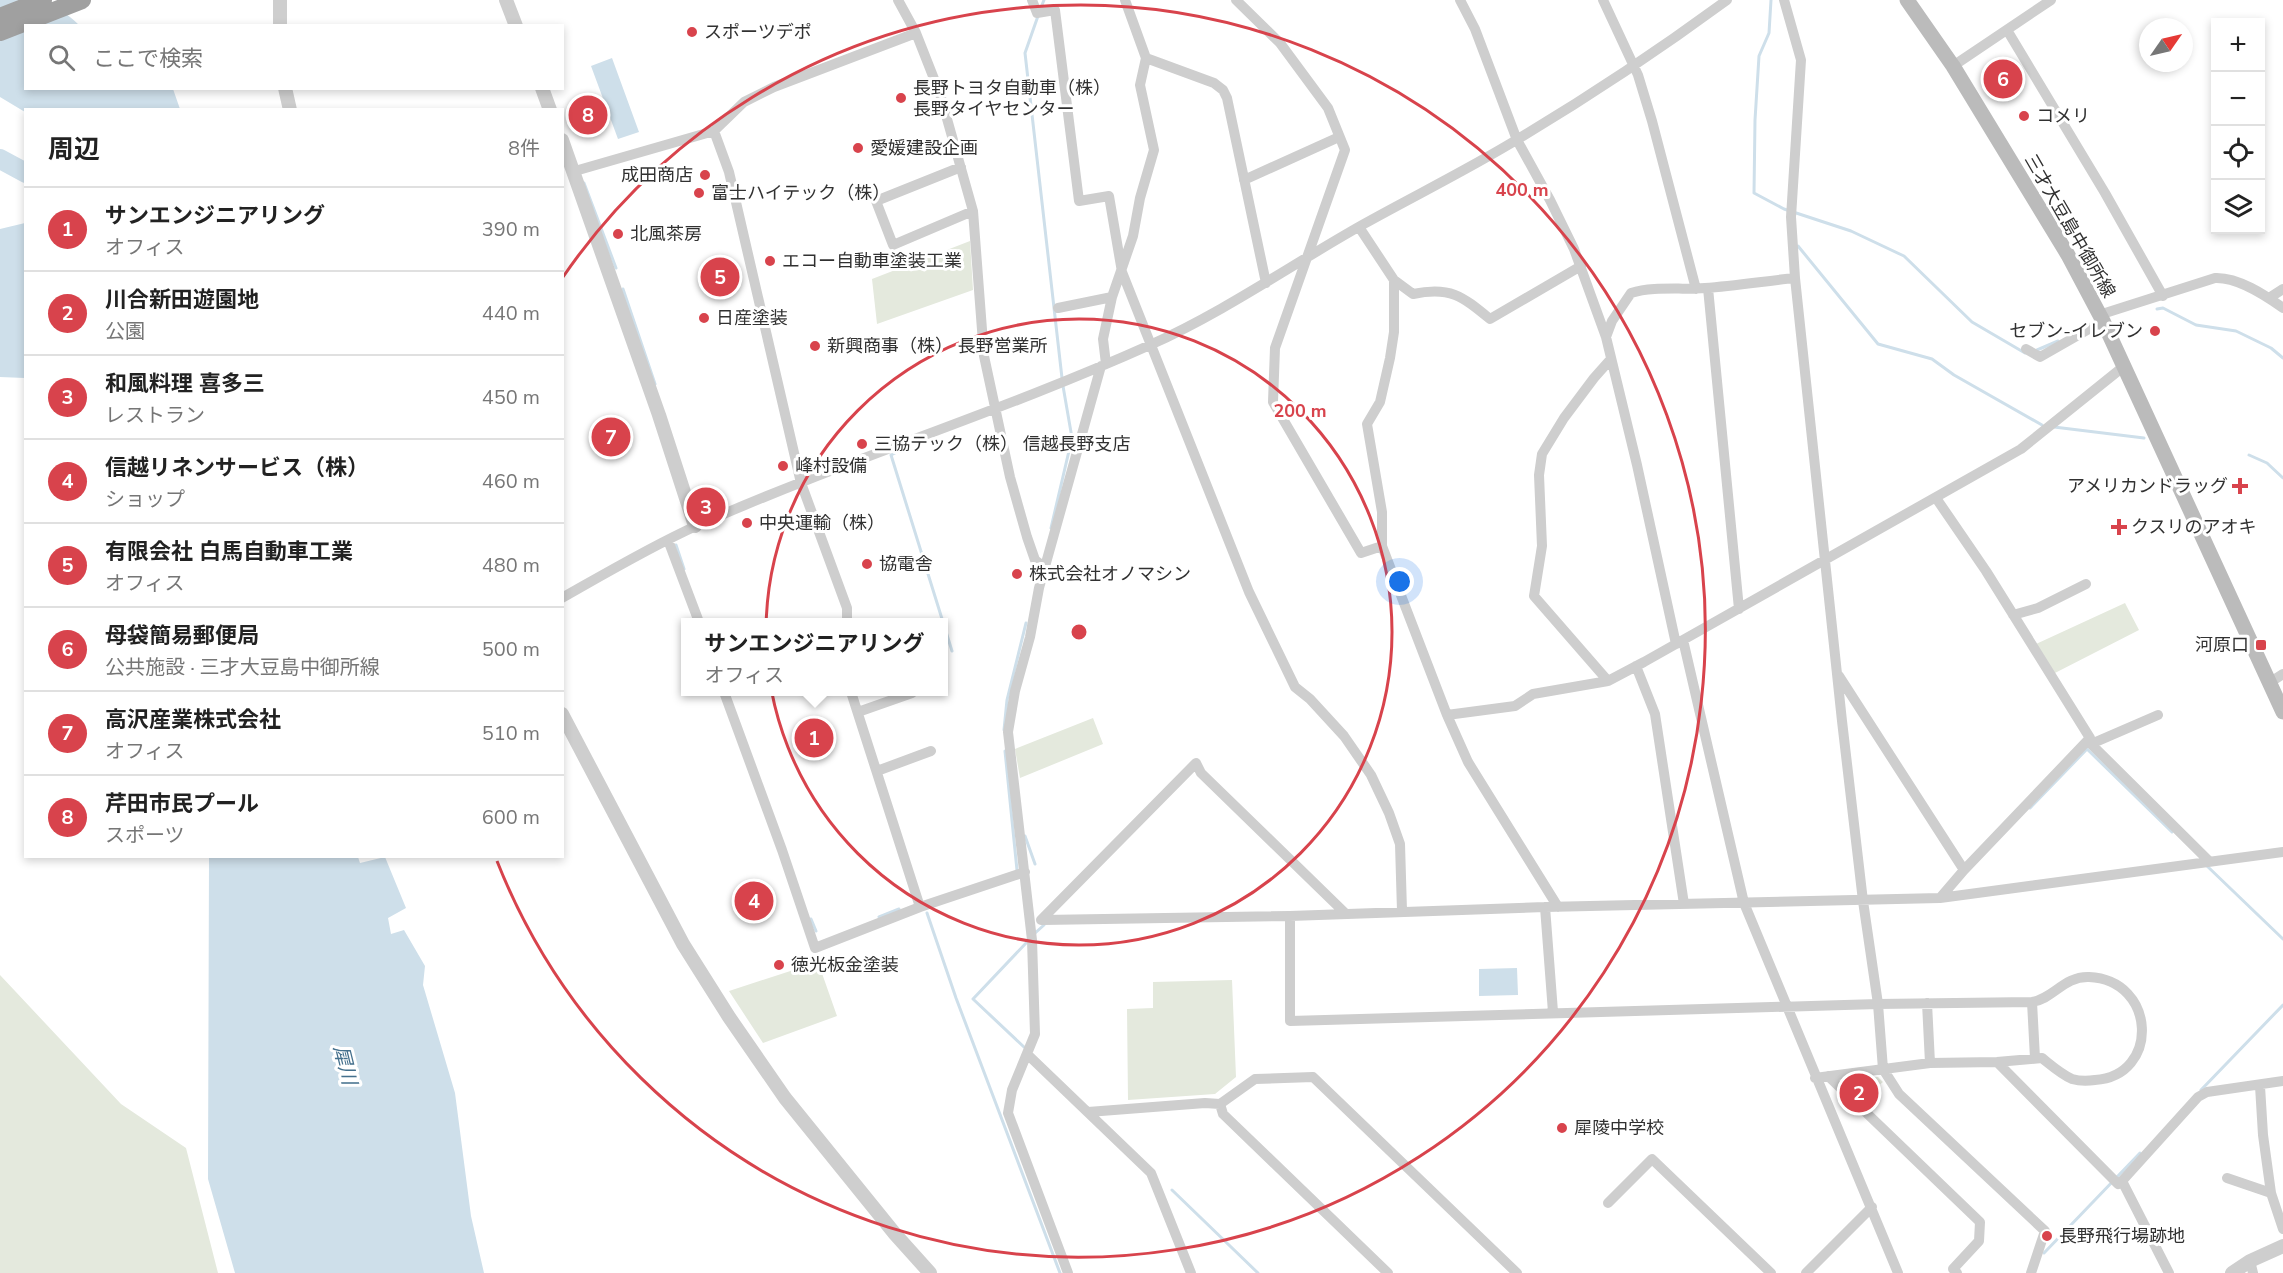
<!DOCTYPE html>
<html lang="ja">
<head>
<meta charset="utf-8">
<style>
  body { margin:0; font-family:"Nunito Sans","Noto Sans JP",sans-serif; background:#f6f6f6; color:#222 }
  .controls { position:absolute; right:18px; top:18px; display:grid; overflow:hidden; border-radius:0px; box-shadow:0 3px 9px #0003 }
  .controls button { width:54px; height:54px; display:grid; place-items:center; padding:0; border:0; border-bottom:2px solid #e0e0e0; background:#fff; color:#222; font:30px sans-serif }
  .compass { position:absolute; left:2139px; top:18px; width:54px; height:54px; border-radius:50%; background:#fff; box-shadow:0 3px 9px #0003; rotate:56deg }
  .you { position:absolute; left:1400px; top:582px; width:21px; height:21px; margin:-15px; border:4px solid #fff; border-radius:50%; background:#1a73e8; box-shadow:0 0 0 9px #1a73e833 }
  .badge { display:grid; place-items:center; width:39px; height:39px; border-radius:50%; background:#d8434c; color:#fff; font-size:20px; font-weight:700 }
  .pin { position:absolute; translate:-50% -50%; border:3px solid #fff; box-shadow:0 2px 6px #0006 }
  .popup { position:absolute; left:681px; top:618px; width:267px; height:78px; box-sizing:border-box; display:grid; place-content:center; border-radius:0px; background:#fff; filter:drop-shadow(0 2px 4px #0005); font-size:20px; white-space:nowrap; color:#767676 }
  .popup b { font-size:22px; color:#222 }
  .popup::after { content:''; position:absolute; left:50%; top:100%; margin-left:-12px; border:12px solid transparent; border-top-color:#fff }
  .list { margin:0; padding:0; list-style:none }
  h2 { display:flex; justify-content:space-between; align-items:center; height:78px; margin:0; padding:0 24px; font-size:26px }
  h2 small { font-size:20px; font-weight:400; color:#767676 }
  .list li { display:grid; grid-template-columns:39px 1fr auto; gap:18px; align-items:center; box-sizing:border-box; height:84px; padding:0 24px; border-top:2px solid #e0e0e0 }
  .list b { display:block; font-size:22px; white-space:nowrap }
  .list p { margin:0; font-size:20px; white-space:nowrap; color:#767676 }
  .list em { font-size:20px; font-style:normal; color:#767676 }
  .icon { flex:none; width:33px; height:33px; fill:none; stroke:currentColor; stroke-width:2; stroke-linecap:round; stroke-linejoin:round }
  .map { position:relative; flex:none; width:2283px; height:1273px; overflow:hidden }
  .search { position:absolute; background:#fff; box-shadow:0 3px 9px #0003; left:24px; top:24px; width:540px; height:66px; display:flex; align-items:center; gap:15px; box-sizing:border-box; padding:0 21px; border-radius:0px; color:#767676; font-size:22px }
  .panel { position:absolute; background:#fff; box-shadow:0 3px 9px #0003; left:24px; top:108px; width:540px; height:750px; border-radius:0px }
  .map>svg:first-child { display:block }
  .green { fill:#e4e9dd }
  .water { fill:#cedfea }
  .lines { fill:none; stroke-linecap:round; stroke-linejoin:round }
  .stream { stroke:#cedfea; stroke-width:3 }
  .river { stroke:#cedfea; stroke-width:20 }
  .minor { stroke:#cecece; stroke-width:10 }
  .tertiary { stroke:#cecece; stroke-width:14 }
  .secondary { stroke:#bbb; stroke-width:15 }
  .trunk { stroke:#a0a0a0; stroke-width:18 }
  .ring { fill:none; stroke:#d8434c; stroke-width:3 }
  .poi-dot { fill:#d8434c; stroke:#fff; stroke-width:2 }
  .labels { text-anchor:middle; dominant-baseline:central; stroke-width:6; stroke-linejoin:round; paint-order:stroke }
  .poi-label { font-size:18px; fill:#313131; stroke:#fff; text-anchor:start }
  .street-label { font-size:18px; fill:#313131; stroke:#fff }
  .water-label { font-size:20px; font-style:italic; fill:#44708d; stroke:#fff }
  .centre { fill:#d8434c; stroke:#fff; stroke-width:3 }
  .ring-label { font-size:18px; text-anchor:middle; font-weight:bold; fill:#d8434c; stroke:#fff; stroke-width:6; stroke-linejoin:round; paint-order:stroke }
</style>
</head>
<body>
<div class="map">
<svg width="2283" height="1273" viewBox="0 0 2283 1273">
  <rect width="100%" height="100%" fill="#fff"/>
  <!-- green -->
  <path class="green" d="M970,241l3,49 -96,34 -5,-45z
    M2125,603l14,27 -86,44 -17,-30z
    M1093,718l10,26 -83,34 -5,-29z
    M818,962l19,54 -74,27 -34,-52z
    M0,975l121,129 65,44 32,125h-218z
    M1232,980l4,97 -21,17 -87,6 -1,-91 26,-1v-26z
    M1878,1077l5,5 -25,21 -19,-20 2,-4z"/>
  <!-- water -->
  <path class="water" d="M0,0c39,0 53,0 79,25l-53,1v62l147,1 7,20 -154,1 -1,2 -25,-15z
    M612,58l27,74 -21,7 -27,-73z
    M25,223v155l-25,-1v-148z
    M358,857l2,6 25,-6 21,51 -18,10 3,16 13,-4 21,36 -2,19 32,108 16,123 13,57h-249l-27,-94 1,-322z
    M1517,968l1,27 -39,1v-27z"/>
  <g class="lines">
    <!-- stream -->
    <path class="stream" d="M1771,0l-2,33 -10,23 -4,64 -1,73 30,16 67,22 53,25 68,66 53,31
      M1040,10l4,-10
      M1038,16l-13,37 37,325
      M584,183l32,85
      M1798,246l80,98 54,15 22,16 88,50
      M623,289l32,95
      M2157,309l6,-1 33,17 40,6 35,17 12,10
      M2037,350l21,-9
      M2054,427l90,11
      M895,453l-4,2 61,196
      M2249,455l18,8 16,15
      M1051,528l21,-90 -9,-52
      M676,545l8,24
      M1004,730l3,-30 19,-77
      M1005,751l12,119
      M2030,808l57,-59 85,83
      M1025,836l10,28
      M2207,866l76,73
      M927,913l29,85 104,275
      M879,917l20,-8
      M811,919l5,12
      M1034,934l10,-9
      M1024,1047l-51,-48 55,-58
      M2201,1090l82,-85
      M1172,1190l86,83
      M2044,1253l96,-100"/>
    <!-- river -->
    <path class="river" d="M0,159l26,14"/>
    <!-- minor -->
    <path class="minor" d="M898,0l18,33 24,61 33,117 11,145 26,121 17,60 8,23 10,8
      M1032,0l5,13 18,-3 24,191 30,-5 13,76 127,320 46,95 15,12 34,37 27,39 18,38 11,31 2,67
      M1236,0l44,43 48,65 17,42 -70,198 -2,54 88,151 21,-7
      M1460,0l15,29 42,111 33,60 24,49 32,88 31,128 39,179
      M1603,0l35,75 14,46 44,168
      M1784,0l17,60 -10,157 4,61 47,443 21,180 15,103 5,65 16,25 146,137 -14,42
      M2007,30l98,163 58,103
      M1146,58l68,25 9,7 4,8 39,185
      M1953,66l98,-66
      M714,131l30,-29 30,-15 142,-54
      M961,167l-85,34 17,44 80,-34
      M575,171l139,-40 15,41 72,311 46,125v14
      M1244,180l95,-43
      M1359,227l35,53v52l-4,26 -10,44 -13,22 15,88v34l65,169 21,47 90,145
      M1394,280l19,14c37,-8 49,2 77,25l91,-53
      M1708,288l31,321
      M2269,298l14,-9
      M1058,308l54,-11
      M2099,315l116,-37c23,-1 50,17 68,30
      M1606,337l6,-16 19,-28c23,-7 50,-3 74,-5 30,-2 60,-7 90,-10
      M2026,349l14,8 63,-36
      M1106,364l-3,-25 9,-42 21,-61 7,-38 14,-48 -14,-65 6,-27 -21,-58
      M1936,498l50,73 104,167 -126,132 -24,28
      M668,540l31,82
      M562,598c44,-25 88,-51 134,-72 149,-66 305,-114 454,-181 74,-33 141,-80 212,-120 52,-29 105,-55 156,-86 72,-43 141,-89 209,-139
      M2013,615l25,-7 48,-24
      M1683,640l61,263 154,370
      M1636,666l19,48 29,190
      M1839,676l125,194
      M1608,681l-74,-85 8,-50 -3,-71 3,-21 22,-36 30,-40 16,-18
      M2269,683l14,-9
      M724,692l58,158 33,98 105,-41 105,-35
      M851,692l69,215
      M858,712l54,-19
      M1447,715l68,-9 18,-12 75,-13 36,-19 377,-213 102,-82
      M2088,741l122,121
      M2091,744l67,-29
      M877,771l54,-20
      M1545,907l8,105
      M1290,916v105l588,-17 154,-2c21,-3 32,-26 57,-25 68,3 71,99 6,103 -7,1 -16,1 -23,-1 -11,-5 -20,-13 -30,-21l-45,4 -67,1 -115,15
      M1041,920l155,-157 5,10 144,140
      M1043,920l247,-4 255,-9 395,-9 343,-46
      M2032,1002l3,56
      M1927,1003l3,60
      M1027,1054l124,119 40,100
      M1997,1062l121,122 4,-3 47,92
      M1828,1076l152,146 -1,19 -26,28 4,4
      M2260,1086l3,49 8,58 12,36
      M1220,1104l3,10 165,159
      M1088,1112l117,-9 15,1 35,-25 58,-2 204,196
      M2227,1178l44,15
      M2122,1181l76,-84 9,-5 76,-11
      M1608,1203l44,-44 119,114
      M2250,1261l3,12
      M1068,1273l-60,-160 4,-23 23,-56 -3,-94 -24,-208 7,-41 15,-54 9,-49 62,-222
      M1806,1273l66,-66"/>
    <!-- tertiary -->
    <path class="tertiary" d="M280,0v26
      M506,0l10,26
      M285,88l5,22
      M542,88l8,22
      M562,140l97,275 36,111
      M562,714l121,230 46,73 56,81 110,136 35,39
      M2232,1273l18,-12 33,-15"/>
    <!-- secondary -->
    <path class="secondary" d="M1907,0l46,66 115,189 35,66 180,391"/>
    <!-- trunk -->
    <path class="trunk" d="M0,17l43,-17
      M0,32l82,-32"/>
  </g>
  <!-- distance rings -->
  <g class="ring">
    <circle cx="1079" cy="632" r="313"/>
    <path d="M563 277A626 626 0 1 1 497 861"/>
  </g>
  <!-- markers -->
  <g class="poi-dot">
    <circle cx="692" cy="32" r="6"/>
    <circle cx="901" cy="98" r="6"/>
    <circle cx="2024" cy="116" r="6"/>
    <circle cx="858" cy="148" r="6"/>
    <circle cx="705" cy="175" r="6"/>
    <circle cx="699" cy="193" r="6"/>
    <circle cx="618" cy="234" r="6"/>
    <circle cx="770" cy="261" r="6"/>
    <circle cx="704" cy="318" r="6"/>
    <circle cx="2155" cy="331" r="6"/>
    <circle cx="815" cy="346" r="6"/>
    <circle cx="862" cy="444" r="6"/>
    <circle cx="783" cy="466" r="6"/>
    <path d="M2237 477h6v6h6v6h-6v6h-6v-6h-6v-6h6z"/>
    <circle cx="747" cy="523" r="6"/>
    <path d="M2116 518h6v6h6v6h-6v6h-6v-6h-6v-6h6z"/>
    <circle cx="867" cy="564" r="6"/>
    <circle cx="1017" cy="574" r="6"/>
    <rect x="2255" y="639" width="12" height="12" rx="3"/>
    <circle cx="779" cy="965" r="6"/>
    <circle cx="1562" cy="1128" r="6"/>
    <circle cx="2047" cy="1236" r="6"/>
  </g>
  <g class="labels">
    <!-- poi labels -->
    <g class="poi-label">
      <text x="704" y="32">スポーツデポ</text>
      <text x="913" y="88">長野トヨタ自動車（株）<tspan x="913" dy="21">長野タイヤセンター</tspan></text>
      <text x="2036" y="116">コメリ</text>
      <text x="870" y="148">愛媛建設企画</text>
      <text x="693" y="175" text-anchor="end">成田商店</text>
      <text x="711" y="193">富士ハイテック（株）</text>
      <text x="630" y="234">北風茶房</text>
      <text x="782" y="261">エコー自動車塗装工業</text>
      <text x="716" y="318">日産塗装</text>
      <text x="2143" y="331" text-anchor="end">セブン-イレブン</text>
      <text x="827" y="346">新興商事（株） 長野営業所</text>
      <text x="874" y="444">三協テック（株） 信越長野支店</text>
      <text x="795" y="466">峰村設備</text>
      <text x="2228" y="486" text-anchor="end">アメリカンドラッグ</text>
      <text x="759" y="523">中央運輸（株）</text>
      <text x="2131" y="527">クスリのアオキ</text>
      <text x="879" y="564">協電舎</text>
      <text x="1029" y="574">株式会社オノマシン</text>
      <text x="2249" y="645" text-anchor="end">河原口</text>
      <text x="791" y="965">徳光板金塗装</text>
      <text x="1574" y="1128">犀陵中学校</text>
      <text x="2059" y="1236">長野飛行場跡地</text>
    </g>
    <!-- street labels -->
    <g class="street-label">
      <text transform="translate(2070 226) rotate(60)">三才大豆島中御所線</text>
    </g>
    <!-- water labels -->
    <g class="water-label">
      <text transform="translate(345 1065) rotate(76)">犀川</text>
    </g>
  </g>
  <circle cx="1079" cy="632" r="9" class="centre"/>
  <g class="ring-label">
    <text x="1522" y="196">400 m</text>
    <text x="1300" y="417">200 m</text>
  </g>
</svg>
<div class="controls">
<button>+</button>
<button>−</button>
<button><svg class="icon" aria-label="locate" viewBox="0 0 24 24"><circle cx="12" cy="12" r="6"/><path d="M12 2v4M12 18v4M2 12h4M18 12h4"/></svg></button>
<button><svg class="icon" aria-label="layers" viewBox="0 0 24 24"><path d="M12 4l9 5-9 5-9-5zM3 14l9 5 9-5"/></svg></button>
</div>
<svg class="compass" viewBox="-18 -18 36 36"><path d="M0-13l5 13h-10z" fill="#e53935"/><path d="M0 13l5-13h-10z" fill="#767676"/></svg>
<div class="you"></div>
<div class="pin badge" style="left:814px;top:738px">1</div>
<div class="popup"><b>サンエンジニアリング</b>オフィス</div>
<div class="pin badge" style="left:1859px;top:1093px">2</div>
<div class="pin badge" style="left:706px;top:507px">3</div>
<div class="pin badge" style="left:754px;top:901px">4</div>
<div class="pin badge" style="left:720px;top:277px">5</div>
<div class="pin badge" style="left:2003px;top:79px">6</div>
<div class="pin badge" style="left:611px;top:437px">7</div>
<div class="pin badge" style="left:588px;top:115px">8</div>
<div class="search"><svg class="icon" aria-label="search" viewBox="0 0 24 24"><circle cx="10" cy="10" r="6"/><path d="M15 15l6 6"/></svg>ここで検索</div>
<section class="panel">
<h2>周辺<small>8件</small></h2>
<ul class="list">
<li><span class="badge">1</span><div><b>サンエンジニアリング</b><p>オフィス</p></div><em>390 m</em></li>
<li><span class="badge">2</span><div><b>川合新田遊園地</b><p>公園</p></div><em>440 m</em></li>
<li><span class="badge">3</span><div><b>和風料理 喜多三</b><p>レストラン</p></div><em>450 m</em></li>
<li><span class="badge">4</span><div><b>信越リネンサービス（株）</b><p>ショップ</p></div><em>460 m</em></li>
<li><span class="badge">5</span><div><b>有限会社 白馬自動車工業</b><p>オフィス</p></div><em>480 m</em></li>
<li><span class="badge">6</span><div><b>母袋簡易郵便局</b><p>公共施設 · 三才大豆島中御所線</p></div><em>500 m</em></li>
<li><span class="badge">7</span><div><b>高沢産業株式会社</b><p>オフィス</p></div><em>510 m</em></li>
<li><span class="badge">8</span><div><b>芹田市民プール</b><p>スポーツ</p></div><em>600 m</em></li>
</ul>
</section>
</div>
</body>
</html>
